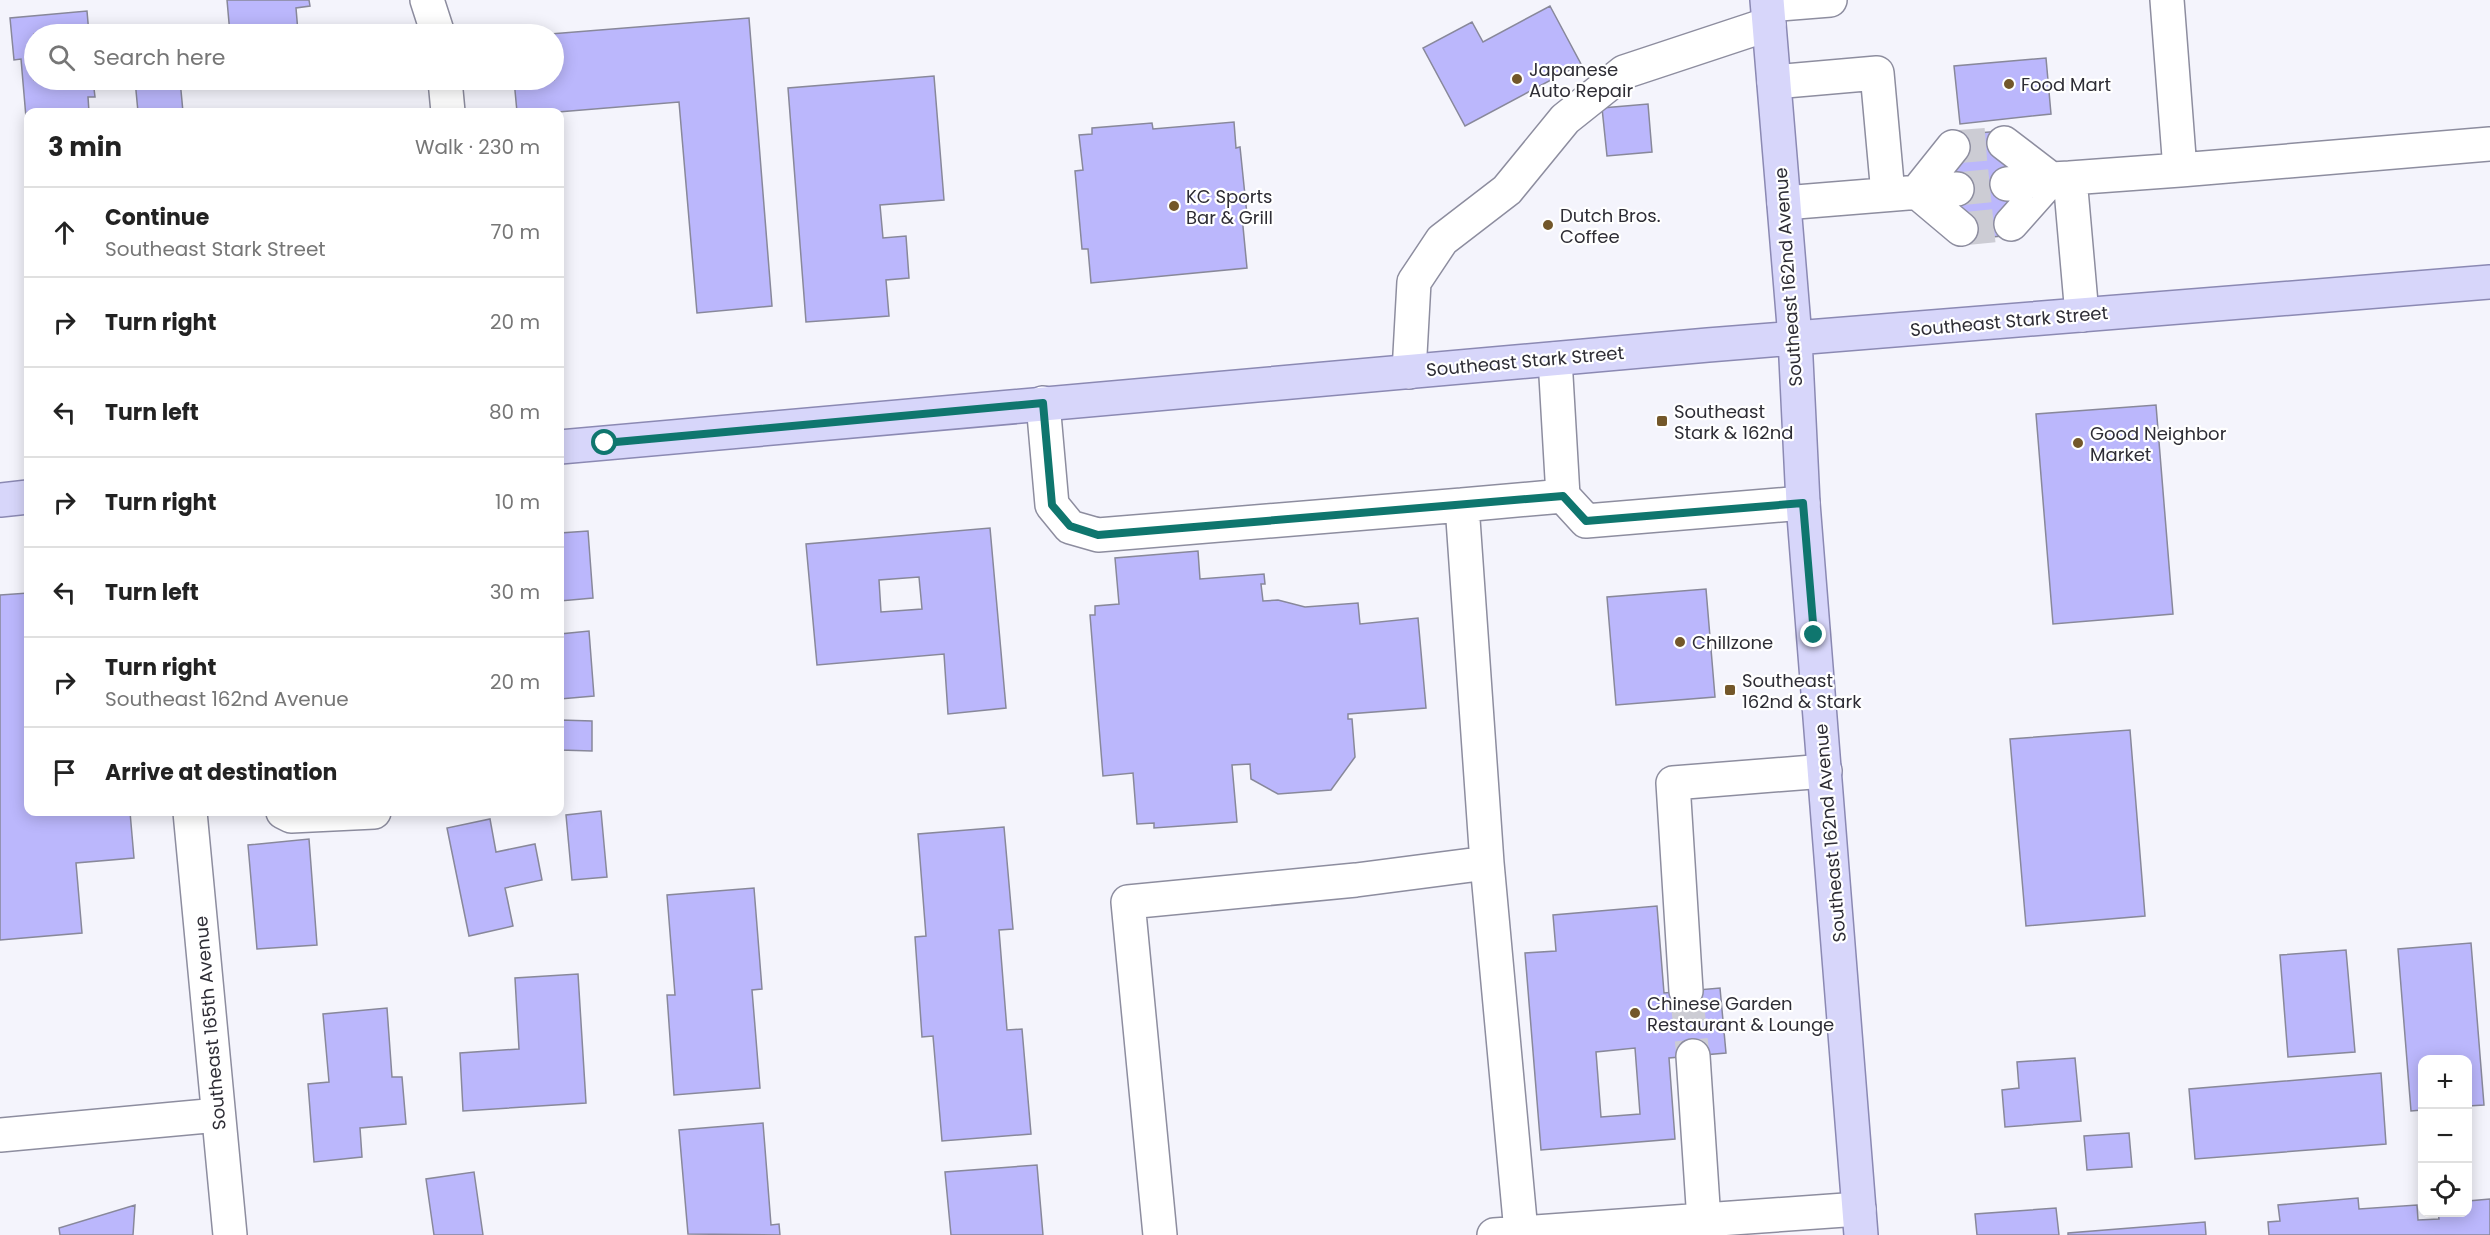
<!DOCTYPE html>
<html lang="en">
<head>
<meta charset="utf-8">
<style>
  body { margin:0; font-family:Poppins,sans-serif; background:#f2f2f2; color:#222 }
  .controls { position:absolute; right:18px; bottom:18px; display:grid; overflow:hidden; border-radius:12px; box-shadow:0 3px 15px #0003 }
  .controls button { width:54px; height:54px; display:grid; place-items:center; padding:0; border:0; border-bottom:2px solid #e0e0e0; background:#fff; color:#222; font:30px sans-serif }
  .stop { position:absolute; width:18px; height:18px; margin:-14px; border:4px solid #0f766e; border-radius:50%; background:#fff }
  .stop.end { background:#0f766e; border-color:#fff; box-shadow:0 2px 6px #0008 }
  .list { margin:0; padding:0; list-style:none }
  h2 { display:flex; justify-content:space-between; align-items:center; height:78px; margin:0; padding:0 24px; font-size:26px }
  h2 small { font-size:20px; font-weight:400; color:#767676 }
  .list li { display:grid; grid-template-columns:39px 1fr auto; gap:18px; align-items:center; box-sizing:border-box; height:90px; padding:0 24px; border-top:2px solid #e0e0e0 }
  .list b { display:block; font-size:22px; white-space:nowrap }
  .list p { margin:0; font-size:20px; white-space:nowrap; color:#767676 }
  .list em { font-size:20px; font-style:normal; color:#767676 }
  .icon { flex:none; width:33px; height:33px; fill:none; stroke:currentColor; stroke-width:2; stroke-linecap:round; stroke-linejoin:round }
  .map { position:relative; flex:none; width:2490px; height:1235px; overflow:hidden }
  .search { position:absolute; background:#fff; box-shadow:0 3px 15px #0003; left:24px; top:24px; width:540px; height:66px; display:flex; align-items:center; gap:15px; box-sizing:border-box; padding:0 21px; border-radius:33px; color:#767676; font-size:22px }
  .panel { position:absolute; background:#fff; box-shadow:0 3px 15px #0003; left:24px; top:108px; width:540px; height:708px; border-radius:12px }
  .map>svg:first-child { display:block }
  .building { fill:#bbb7fc; stroke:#88889a; stroke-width:1.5; fill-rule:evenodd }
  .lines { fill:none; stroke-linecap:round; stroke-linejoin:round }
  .minor-tunnel { stroke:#ccccd4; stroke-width:33; stroke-dasharray:33 16; stroke-linecap:butt }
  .minor-casing { stroke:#8d8d9f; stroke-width:36 }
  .major-casing { stroke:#8b89b3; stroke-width:36 }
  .minor { stroke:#fff; stroke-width:33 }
  .major { stroke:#d7d6fa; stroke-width:33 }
  .route { stroke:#0f766e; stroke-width:8 }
  .poi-dot { fill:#73572a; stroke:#fff; stroke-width:2 }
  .labels { text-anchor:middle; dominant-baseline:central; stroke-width:4.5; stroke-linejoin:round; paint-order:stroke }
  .poi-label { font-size:18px; fill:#2e2d35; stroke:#fff; text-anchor:start }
  .street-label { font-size:18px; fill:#2e2d35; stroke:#fff }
</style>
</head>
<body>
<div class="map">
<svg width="2490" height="1235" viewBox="0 0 2490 1235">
  <rect width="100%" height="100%" fill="#f4f4fc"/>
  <!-- building -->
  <path class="building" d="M227,0h82l1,6 -14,2 2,24h-4v2h-64z
    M1550,6l31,58 -116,62 -42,-78 49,-26 11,20z
    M87,11l2,23h-55v46h59l2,17h-7l1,15h-61v29l-7,-82 -7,1 -4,-42z
    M749,18l23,288 -75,7 -18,-211 -121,10h-41l-3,-32h40v-46h-4z
    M2046,58l5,56 -91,10 -6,-58z
    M934,76l10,124 -64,5 3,33 23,-2 3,42 -23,2 3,36 -83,6 -18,-234z
    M135,80h45l3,32h-45z
    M233,80h64v2l-63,5z
    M1648,104l4,48 -45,4 -5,-48z
    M1234,122l2,26 4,-1 7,68 -5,1 5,52 -156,15 -3,-34h-6l-7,-78 8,-1 -4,-35 13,-1v-6l60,-5 1,6z
    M2002,131l10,104 -50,5 -10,-105z
    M2156,405l17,209 -120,10 -17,-210z
    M990,528l16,180 -58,6 -4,-60 -127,11 -11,-121zM919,577l3,32 -41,3 -2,-32z
    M588,531l5,67 -33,3v-68z
    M1198,551l2,28 64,-5 1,10h-4l2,17 15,-1 27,7 53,-4 2,21 58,-6 8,90 -78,6v5h4l3,38 -24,33 -53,4 -27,-15 -1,-15 -18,1 5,57 -83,6v-5l-17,1 -4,-51 -30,3 -13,-161h5v-9l24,-2 -4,-46z
    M1706,589l9,108 -99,8 -9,-108z
    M28,593v219h102l4,46 -58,5 6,70 -82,7v-345z
    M589,631l5,65 -34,3v-65z
    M560,720l32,1v30l-32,-1z
    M2130,730l15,186 -119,10 -16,-187z
    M601,811l6,66 -35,3 -6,-65z
    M490,819l6,33 39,-8 7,36 -37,8 8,38 -44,10 -22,-108z
    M1004,827l9,102 -14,1 8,100 15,-1 9,105 -89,7 -9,-105 -11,1 -7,-100 11,-1 -8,-102z
    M309,839l8,106 -60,4 -9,-104z
    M754,888l8,101 -10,1 8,98 -86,7 -7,-100h8l-8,-100z
    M1657,906l7,87 56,-5 6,65 -57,5 6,81 -134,11 -16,-197 31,-2 -3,-36zM1635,1048l5,66 -39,3 -5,-65z
    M2471,943l13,162 -16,1v-46h-46v50l-11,1 -13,-162z
    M2346,950l9,102 -67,5 -8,-102z
    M578,974l8,129 -123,8 -3,-58 59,-4 -4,-71z
    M387,1008l5,69h10l4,47 -46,4 2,29 -48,5 -6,-78 21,-2 -6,-68z
    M2075,1058l6,63 -76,6 -3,-37 17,-2 -2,-26z
    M2381,1073l5,71 -191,15 -6,-70z
    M763,1123l8,102 8,-1 1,11 -92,-1 -9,-104z
    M2129,1133l3,34 -45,3 -3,-34z
    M1037,1165l6,70h-92l-6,-63z
    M474,1172l9,63h-49l-8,-56z
    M2358,1198l1,11 58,-4 1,15 21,-1 -1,-7h30v-11l22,-2v36h-221l-1,-13 12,-1 -2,-16z
    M135,1205l-2,30h-73l-1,-7z
    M2056,1208l3,27h-82l-2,-21z
    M2205,1222l1,13h-138v-2z"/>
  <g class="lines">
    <!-- minor-tunnel -->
    <path class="minor-tunnel" d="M1953,147l51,-4
      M1957,189l50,-5
      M1961,229l50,-5
      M1686,991l7,65"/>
    <!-- minor casing -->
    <g class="minor-casing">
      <path id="minor" d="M427,0l11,34
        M2167,0l13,170 310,-26
        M1768,5l62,-5
        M445,80l3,32
        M1774,82l103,-9 11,121
        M2004,143l47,36
        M2007,184l44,-5
        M1917,192l36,-45
        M1917,192l44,37
        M1784,203l173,-14
        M2011,224l40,-45 19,-1
        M2082,315l-12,-137 110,-8
        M1409,372l5,-90 28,-42 65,-50 58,-71 59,-47 145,-48
        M1043,403l9,102 18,22 28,8 364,-30
        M1563,496l23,25 217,-18
        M190,812l40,423
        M283,812l8,4 83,-4
        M1487,863l34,369
        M1686,991l-13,-208 152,-12
        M1693,1056l11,165
        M0,1135l218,-20
        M1160,1235l-32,-333 228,-22 131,-17 -25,-358 101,-9 -8,-137
        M1494,1235l365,-26"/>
    </g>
    <!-- major casing -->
    <g class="major-casing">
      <path id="major" d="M1767,0l28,338 8,165 58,732
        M560,447l1148,-102 782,-63
        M0,500l28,-3"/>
    </g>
    <!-- minor -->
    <use href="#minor" class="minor"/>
    <!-- major -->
    <use href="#major" class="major"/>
  </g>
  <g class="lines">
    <!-- route -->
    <path class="route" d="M605,443l438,-40 9,102 18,21 28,9 465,-39 23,25 217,-18 11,132"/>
  </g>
  <!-- markers -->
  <g class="poi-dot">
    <circle cx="1517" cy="79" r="6"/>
    <circle cx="2009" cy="84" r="6"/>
    <circle cx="1174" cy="206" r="6"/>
    <circle cx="1548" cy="225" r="6"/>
    <rect x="1656" y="415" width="12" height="12" rx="3"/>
    <circle cx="2078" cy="443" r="6"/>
    <circle cx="1680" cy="642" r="6"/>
    <rect x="1724" y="684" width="12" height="12" rx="3"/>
    <circle cx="1635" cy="1013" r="6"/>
  </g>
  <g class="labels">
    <!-- poi labels -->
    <g class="poi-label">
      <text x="1529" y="69">Japanese<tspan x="1529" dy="21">Auto Repair</tspan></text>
      <text x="2021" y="84">Food Mart</text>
      <text x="1186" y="196">KC Sports<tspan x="1186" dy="21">Bar &amp; Grill</tspan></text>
      <text x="1560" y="215">Dutch Bros.<tspan x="1560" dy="21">Coffee</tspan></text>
      <text x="1674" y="411">Southeast<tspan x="1674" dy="21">Stark &amp; 162nd</tspan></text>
      <text x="2090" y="433">Good Neighbor<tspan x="2090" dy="21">Market</tspan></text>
      <text x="1692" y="642">Chillzone</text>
      <text x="1742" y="680">Southeast<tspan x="1742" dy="21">162nd &amp; Stark</tspan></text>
      <text x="1647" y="1003">Chinese Garden<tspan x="1647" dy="21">Restaurant &amp; Lounge</tspan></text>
    </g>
    <!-- street labels -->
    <g class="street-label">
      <text transform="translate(1788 277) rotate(-94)">Southeast 162nd Avenue</text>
      <text transform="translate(2009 321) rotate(-5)">Southeast Stark Street</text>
      <text transform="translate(1525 361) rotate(-5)">Southeast Stark Street</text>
      <text transform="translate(1830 833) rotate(-95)">Southeast 162nd Avenue</text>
      <text transform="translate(210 1023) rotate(-95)">Southeast 165th Avenue</text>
    </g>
  </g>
</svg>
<div class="controls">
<button>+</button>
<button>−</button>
<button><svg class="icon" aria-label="locate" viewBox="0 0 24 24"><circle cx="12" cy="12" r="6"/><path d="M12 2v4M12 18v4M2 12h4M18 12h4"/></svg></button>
</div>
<div class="stop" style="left:605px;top:443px"></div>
<div class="stop end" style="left:1814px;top:635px"></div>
<div class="search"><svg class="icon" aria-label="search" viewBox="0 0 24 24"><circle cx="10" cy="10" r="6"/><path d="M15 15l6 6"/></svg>Search here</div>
<section class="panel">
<h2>3 min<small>Walk · 230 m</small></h2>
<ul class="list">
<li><svg class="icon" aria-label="ahead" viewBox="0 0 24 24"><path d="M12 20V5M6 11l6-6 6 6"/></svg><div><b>Continue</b><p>Southeast Stark Street</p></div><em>70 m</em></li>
<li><svg class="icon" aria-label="right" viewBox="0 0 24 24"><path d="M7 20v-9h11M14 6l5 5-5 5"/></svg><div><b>Turn right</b></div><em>20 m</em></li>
<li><svg class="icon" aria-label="left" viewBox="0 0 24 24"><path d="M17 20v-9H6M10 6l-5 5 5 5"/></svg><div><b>Turn left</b></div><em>80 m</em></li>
<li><svg class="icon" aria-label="right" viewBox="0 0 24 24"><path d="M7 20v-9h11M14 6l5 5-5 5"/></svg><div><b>Turn right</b></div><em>10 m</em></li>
<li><svg class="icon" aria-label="left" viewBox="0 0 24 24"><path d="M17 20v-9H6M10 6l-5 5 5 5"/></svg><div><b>Turn left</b></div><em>30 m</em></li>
<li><svg class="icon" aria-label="right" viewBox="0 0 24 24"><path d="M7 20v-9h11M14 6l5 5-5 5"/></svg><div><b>Turn right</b><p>Southeast 162nd Avenue</p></div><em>20 m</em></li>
<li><svg class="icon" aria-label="arrive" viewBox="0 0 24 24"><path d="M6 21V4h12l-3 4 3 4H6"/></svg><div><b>Arrive at destination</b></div></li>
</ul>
</section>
</div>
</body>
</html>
